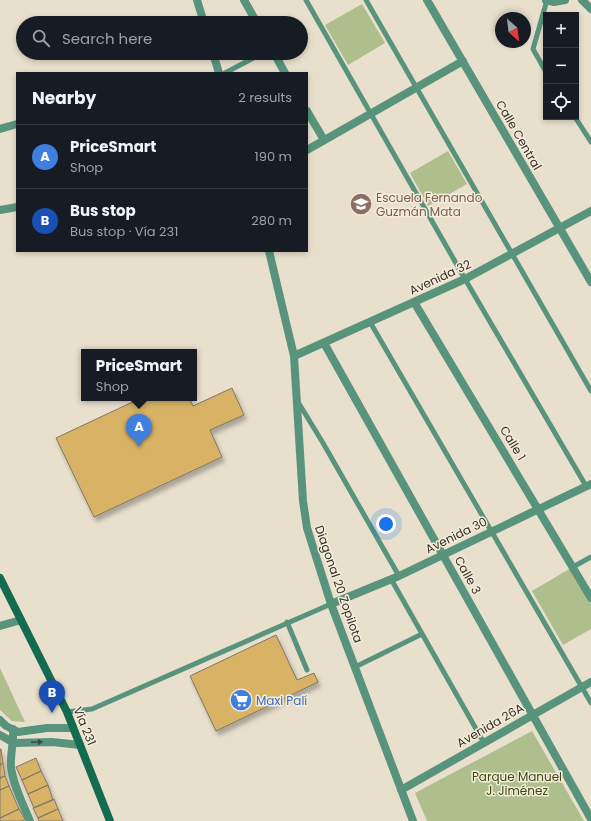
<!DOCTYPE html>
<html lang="en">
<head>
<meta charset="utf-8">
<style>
  body { margin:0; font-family:Poppins,sans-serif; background:#20242c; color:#f1f3f6 }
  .controls { position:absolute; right:12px; top:12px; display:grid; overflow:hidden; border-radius:0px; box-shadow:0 2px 6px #0003 }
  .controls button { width:36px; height:36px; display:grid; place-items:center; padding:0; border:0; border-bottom:1px solid #363941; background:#171b24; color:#f1f3f6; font:20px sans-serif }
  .compass { position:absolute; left:495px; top:12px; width:36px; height:36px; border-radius:50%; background:#171b24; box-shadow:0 2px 6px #0003; rotate:152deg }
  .you { position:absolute; left:386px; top:524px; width:14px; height:14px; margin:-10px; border:3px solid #fff; border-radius:50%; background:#1a73e8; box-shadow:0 0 0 6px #1a73e833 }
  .badge { display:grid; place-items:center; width:26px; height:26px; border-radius:50%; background:#ea580c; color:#fff; font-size:13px; font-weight:700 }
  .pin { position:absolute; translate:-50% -33px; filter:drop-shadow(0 1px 2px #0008) }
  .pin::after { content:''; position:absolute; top:21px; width:14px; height:12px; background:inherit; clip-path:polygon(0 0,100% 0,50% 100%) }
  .popup { position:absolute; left:81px; top:349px; width:116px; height:52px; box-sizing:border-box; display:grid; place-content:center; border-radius:0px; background:#171b24; filter:drop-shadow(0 1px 3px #0005); font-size:13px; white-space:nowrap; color:#9ea1a6 }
  .popup b { font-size:15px; color:#f1f3f6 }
  .popup::after { content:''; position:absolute; left:50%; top:100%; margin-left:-8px; border:8px solid transparent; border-top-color:#171b24 }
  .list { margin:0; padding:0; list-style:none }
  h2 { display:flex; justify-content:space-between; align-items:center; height:52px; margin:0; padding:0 16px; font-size:17px }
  h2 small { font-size:13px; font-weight:400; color:#9ea1a6 }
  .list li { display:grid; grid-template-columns:26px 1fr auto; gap:12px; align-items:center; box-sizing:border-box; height:64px; padding:0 16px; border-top:1px solid #363941 }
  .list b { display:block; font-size:15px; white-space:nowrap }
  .list p { margin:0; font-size:13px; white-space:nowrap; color:#9ea1a6 }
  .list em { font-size:13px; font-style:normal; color:#9ea1a6 }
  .icon { flex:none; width:22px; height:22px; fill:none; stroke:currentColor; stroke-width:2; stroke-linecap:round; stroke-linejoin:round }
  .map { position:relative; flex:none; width:591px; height:821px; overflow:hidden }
  .search { position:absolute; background:#171b24; box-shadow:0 2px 6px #0003; left:16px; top:16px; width:292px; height:44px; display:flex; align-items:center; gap:10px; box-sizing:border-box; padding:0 14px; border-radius:22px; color:#9ea1a6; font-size:15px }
  .panel { position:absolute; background:#171b24; box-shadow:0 2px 6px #0003; left:16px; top:72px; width:292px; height:180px; border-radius:0px }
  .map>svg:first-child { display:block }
  .green { fill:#afbe8d }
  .building { fill:#d9b365; stroke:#7f7766; filter:url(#shadow) }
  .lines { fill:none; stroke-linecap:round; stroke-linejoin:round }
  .lane { stroke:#57947b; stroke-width:5 }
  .street { stroke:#57947b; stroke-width:8 }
  .secondary { stroke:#146b4f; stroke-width:8 }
  .oneway { fill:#3d493e }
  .labels { text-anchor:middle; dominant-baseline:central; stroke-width:3; stroke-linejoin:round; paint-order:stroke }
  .street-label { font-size:12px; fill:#343029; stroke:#f6ecda }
  .education-label { font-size:12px; fill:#785e54; stroke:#f6ecda; text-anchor:start }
  .shop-label { font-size:12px; fill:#366cbe; stroke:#f6ecda; text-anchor:start }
  .park-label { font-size:12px; fill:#3b490f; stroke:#f6ecda }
</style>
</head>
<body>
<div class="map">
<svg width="591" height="821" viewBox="0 0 591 821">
  <defs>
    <filter id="shadow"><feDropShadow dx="2.5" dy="4.5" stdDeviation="2" flood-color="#0004"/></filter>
  </defs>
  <rect width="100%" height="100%" fill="#e8dfcd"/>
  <!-- green -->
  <path class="green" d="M362,4l23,39 -37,22 -23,-40z
    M448,151l19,33 -39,22 -18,-33z
    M571,568l20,36v25l-28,16 -31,-54z
    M0,668l25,54 -13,-1 -12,-11z
    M532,731l52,90h-157l-12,-28z"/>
  <!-- building -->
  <path class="building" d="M232,388l12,27 -34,15 12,27 -128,60 -38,-79 85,-40h48l4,8z
    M276,635l21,45 17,-7 4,9 -102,49 -26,-55z
    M1,749l2,14 -3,2v-16z
    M36,758l5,13 -19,9 -6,-13z
    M3,763l2,13 -5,2v-13z
    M41,771l7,14 -20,9 -6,-14z
    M5,776l4,10 -9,4v-12z
    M48,785l5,15 -19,8 -6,-14z
    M9,786l10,23 -19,9v-28z
    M54,799l4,10 -20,9 -5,-10z
    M19,809l6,10 -3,2h-22v-3z
    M58,809l5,12h-24l-1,-3z"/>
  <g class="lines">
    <!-- lane -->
    <path class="lane" d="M306,0l159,279 121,207
      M366,0l225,391
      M546,72l-13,-23 14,-49
      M225,73l38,-20
      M575,117l16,25
      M370,322l221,381
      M298,402l25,41 76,133
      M573,567l18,-10
      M391,579l93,164
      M287,622l20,48
      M355,667l67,-33
      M67,712l25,-3 239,-105"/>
    <!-- street -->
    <path class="street" d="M197,0l7,23
      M244,0l13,23
      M427,0l164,282
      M546,0l8,2 11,-2
      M582,0l9,9
      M213,53l6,20
      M274,53l11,20
      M307,111l17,29
      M0,129l17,-5
      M307,150l156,-89
      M0,210l17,-3
      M269,251l25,105 9,145 4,27 24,76 82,217
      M414,302l177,296
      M324,343l267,476
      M294,356l171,-77 126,-68
      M331,604l68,-28 192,-92
      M0,626l21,-6
      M0,720l6,6 12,6 29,-4h26
      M13,729c1,13 -3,26 -2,38 2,18 12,37 19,54
      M0,735l14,8 38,-1 28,3
      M401,790l190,-108"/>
    <!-- secondary -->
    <path class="secondary" d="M0,578l67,134 43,109"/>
  </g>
  <!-- one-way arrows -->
  <defs><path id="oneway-solid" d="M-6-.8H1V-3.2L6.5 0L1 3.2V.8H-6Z"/></defs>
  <use class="oneway" href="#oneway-solid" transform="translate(37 742) rotate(-3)"/>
  <!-- icons -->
  <defs>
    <g id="school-disc" transform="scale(1.15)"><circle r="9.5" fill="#8d6e63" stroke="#f6ecda"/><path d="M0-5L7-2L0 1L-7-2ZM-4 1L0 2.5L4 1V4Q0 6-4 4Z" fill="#fff"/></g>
    <g id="supermarket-disc" transform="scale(1.15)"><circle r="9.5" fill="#3f7fe0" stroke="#f6ecda"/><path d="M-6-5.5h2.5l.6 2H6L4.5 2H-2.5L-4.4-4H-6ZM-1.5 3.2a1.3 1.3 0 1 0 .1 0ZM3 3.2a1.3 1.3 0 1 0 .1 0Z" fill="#fff"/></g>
  </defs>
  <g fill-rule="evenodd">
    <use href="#school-disc" x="361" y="204"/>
    <use href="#supermarket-disc" x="241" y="700"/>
  </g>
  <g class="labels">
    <!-- street labels -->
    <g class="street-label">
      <text transform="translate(519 135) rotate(60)">Calle Central</text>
      <text transform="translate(440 277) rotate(-25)">Avenida 32</text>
      <text transform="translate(513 443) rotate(59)">Calle 1</text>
      <text transform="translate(456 535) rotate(-26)">Avenida 30</text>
      <text transform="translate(468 575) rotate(61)">Calle 3</text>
      <text transform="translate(339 584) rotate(71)">Diagonal 20 Zopilota</text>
      <text transform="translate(490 725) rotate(-30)">Avenida 26A</text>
      <text transform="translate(85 726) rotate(68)">Vía 231</text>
    </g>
    <!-- education labels -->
    <g class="education-label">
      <text x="376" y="197">Escuela Fernando<tspan x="376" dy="14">Guzmán Mata</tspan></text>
    </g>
    <!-- shop labels -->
    <g class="shop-label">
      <text x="256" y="700">Maxi Palí</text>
    </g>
    <!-- park labels -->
    <g class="park-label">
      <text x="517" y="776">Parque Manuel<tspan x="517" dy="14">J. Jiménez</tspan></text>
    </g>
  </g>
</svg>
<div class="controls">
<button>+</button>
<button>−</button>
<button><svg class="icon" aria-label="locate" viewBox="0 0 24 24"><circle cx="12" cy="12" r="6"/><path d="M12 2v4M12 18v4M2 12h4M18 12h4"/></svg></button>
</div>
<svg class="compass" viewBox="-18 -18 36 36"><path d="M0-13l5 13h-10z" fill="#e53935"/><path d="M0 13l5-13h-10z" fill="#9ea1a6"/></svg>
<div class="you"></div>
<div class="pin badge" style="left:139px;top:447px;background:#3f7fe0">A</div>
<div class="popup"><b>PriceSmart</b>Shop</div>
<div class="pin badge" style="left:52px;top:713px;background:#1a4fb4">B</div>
<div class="search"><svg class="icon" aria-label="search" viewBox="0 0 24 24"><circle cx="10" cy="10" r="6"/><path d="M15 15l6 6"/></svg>Search here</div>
<section class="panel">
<h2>Nearby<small>2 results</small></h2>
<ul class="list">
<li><span class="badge" style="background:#3f7fe0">A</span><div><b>PriceSmart</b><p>Shop</p></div><em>190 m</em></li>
<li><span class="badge" style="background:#1a4fb4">B</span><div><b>Bus stop</b><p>Bus stop · Vía 231</p></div><em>280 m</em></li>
</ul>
</section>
</div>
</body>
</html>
